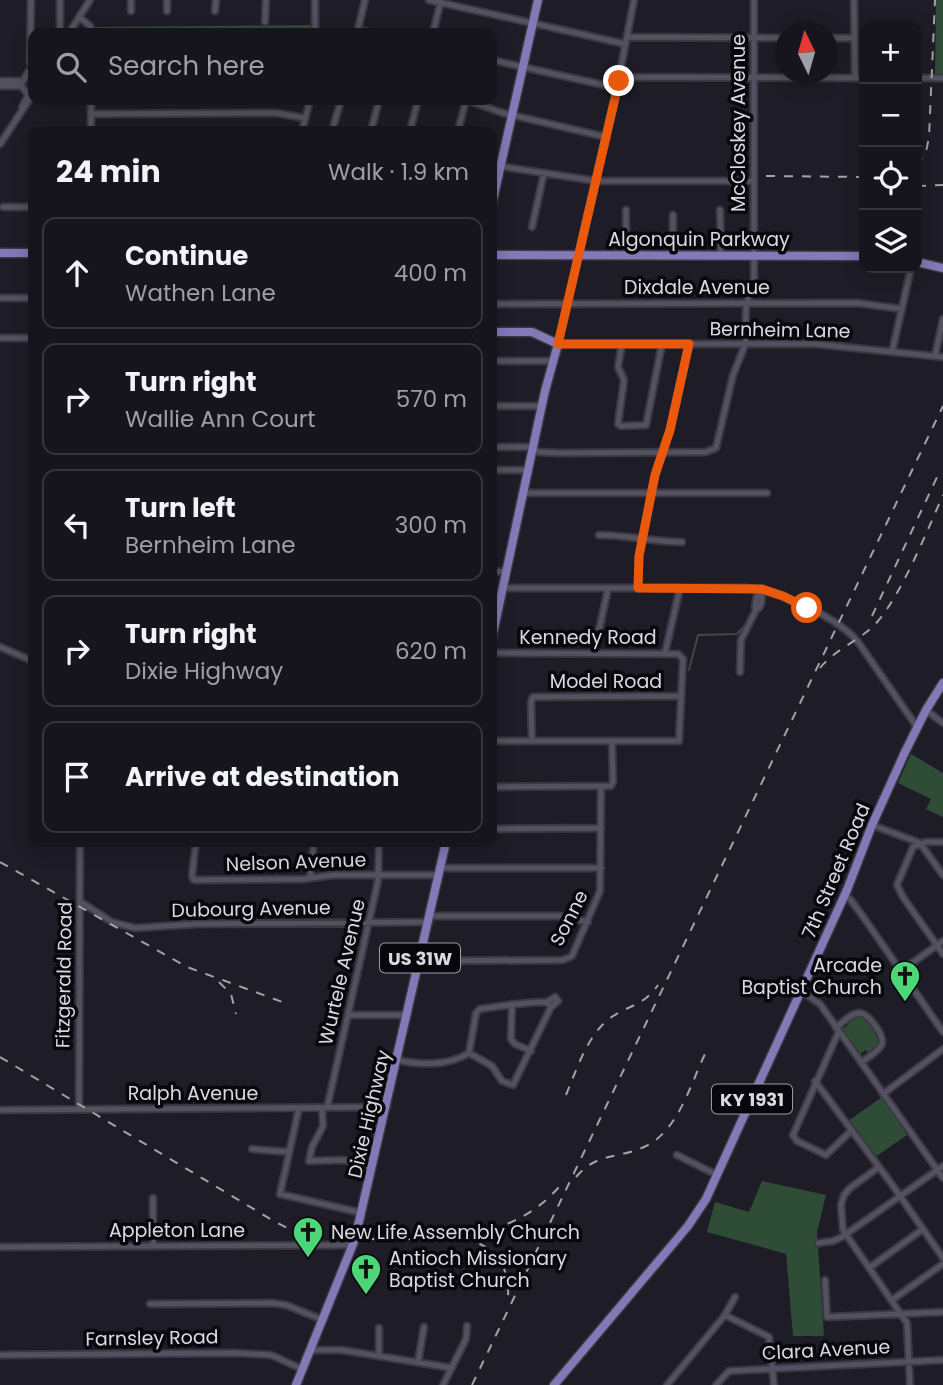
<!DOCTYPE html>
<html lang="en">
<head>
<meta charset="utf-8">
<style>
  body { margin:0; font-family:Poppins,sans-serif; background:#23222a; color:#f1f3f6 }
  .controls { position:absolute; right:21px; top:21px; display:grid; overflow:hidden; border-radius:14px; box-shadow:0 4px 18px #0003 }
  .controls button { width:63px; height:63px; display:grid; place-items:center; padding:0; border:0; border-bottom:2px solid #35343b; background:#16151d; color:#f1f3f6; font:35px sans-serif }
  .compass { position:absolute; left:775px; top:21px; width:63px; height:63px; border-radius:50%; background:#16151d; box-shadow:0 4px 18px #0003; rotate:355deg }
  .stop { position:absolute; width:21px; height:21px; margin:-16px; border:5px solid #ea580c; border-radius:50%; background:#fff }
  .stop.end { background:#ea580c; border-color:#fff; box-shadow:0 2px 7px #0008 }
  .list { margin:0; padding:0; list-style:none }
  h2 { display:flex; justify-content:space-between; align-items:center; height:91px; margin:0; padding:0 28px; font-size:30px }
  h2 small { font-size:23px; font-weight:400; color:#9e9fa4 }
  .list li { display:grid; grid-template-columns:46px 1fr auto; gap:21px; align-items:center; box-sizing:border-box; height:112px; margin:0 14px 14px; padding:0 14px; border:2px solid #35343b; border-radius:14px }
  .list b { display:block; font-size:26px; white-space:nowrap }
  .list p { margin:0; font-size:23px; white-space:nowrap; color:#9e9fa4 }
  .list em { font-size:23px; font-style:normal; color:#9e9fa4 }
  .icon { flex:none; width:38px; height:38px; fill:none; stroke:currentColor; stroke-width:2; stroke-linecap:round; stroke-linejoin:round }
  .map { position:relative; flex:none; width:943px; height:1385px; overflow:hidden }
  .search { position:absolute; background:#16151d; box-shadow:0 4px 18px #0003; left:28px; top:28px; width:469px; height:77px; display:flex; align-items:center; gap:18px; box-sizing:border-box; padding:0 24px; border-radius:14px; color:#9e9fa4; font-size:26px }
  .panel { position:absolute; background:#16151d; box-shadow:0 4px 18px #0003; left:28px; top:126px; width:469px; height:721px; border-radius:14px }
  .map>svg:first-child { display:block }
  .green { fill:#2f4c36 }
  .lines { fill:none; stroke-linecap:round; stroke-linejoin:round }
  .stream { stroke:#414744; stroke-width:2 }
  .minor-casing { stroke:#3a3942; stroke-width:9 }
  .major-casing { stroke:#3a3942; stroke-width:11 }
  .minor { stroke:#53515f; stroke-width:5 }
  .major { stroke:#8478b7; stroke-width:8 }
  .rail { stroke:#a3a2aa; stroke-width:2; stroke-dasharray:9 9; stroke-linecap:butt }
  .route { stroke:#ea580c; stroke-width:9 }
  .labels { text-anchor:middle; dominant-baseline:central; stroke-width:7; stroke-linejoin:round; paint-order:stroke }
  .shield { fill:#08070c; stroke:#9b9aa1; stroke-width:2 }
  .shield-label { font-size:18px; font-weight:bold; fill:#dad9e1 }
  .street-label { font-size:19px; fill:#dad9e1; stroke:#08070c }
  .poi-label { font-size:19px; fill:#dad9e1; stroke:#08070c; text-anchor:start }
</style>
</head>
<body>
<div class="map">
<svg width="943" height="1385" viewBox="0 0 943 1385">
  <rect width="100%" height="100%" fill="#1e1c27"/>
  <!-- green -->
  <path class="green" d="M936,0h7v75h-8z
    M311,25v8h-217v-6z
    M911,754l32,19v44l-17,-8 5,-10 -33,-16z
    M858,1015l8,4 14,21 -3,7 -9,6 -2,-3 -5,3 1,4 -22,-29 1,-2 3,2 4,-3 -2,-3z
    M882,1097l25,38 -33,23 -26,-37z
    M762,1181l64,14 -9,37 7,104h-31l-7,-82 -79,-22 8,-30 34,10z"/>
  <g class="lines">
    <!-- stream -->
    <path class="stream" d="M689,670l9,-35 39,-1 9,-10"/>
    <!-- minor casing -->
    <g class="minor-casing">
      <path id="minor" d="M429,0l196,44
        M634,0l-17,88 -59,256h257l128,13
        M854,0l1,78
        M131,11v-11
        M167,11v-11
        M215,11l1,-11
        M79,17l11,9 2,7
        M265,22l1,-22
        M358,30l16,3
        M60,33v-33
        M69,33l21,-33
        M315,33v-33
        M357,33l8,-33
        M433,33l8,-33
        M627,37l159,1
        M828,38h27
        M492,60l125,28
        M30,63l1,-63
        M33,70l-5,2 -7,13 7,10 5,3
        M619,77l245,1
        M917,78h26
        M0,81h23
        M0,86h21
        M466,100l37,13 103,24
        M22,107l11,-21
        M91,114l185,-1 29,5
        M91,131v-31
        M302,131l8,-31
        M332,131l9,-31
        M371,131l8,-31
        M410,131l8,-31
        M458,131l8,-31
        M0,144l33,-50
        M492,165l104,16h158
        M3,207h30
        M626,210v45
        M720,210l1,45
        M673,215v40
        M532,227l12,-54
        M0,298h33
        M492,304l365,-1 45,6
        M0,338h33
        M622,344l-4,23 6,13 -6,44 3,2 25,-1 16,-81
        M892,352l19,-84
        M935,356l8,-37
        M492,361h61
        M492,406h50
        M492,447h37l10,5 20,1 147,-1 10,-4 17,-73 12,-30 1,-39 8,-28v-278
        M492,470h36
        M523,493h244
        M599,535c28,0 55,7 83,7
        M492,571l14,1
        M502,588h246c30,2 92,31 110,54l59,85
        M638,588l1,-32 16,-81 15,-45 19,-86
        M761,594l-4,2 -2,11 1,3c9,-6 4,-13 6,-21
        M599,630l9,-41
        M0,647l33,14
        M492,653l186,1 5,5 -4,82h-187
        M665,653l15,-65
        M740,672l1,-32 15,-30
        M926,710l17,13
        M532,741l-1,-39 2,-5 148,-1
        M492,787l119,-1 2,-4 -1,-41
        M872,825l48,18 23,32
        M492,829l109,-1
        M196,842l-4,34 2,4 110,-1 29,-4h106
        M943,842h-17l-13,5 -16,38 6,12 40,57
        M441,868h160
        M310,878l4,-36
        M844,896l6,3 14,19 79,114
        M81,902l31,20 23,6 61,-4 233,-2
        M430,916h130l28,6
        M420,961l143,-1 9,-4 28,-65 1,-105
        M901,971l42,-30
        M801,991l19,13 123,174
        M547,1002l8,-5 3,4 -7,6
        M512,1004l-1,35 4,5 16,7
        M348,1015h60
        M836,1028c6,-5 16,-16 24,-15 9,1 24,22 22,31 -3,8 -15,13 -21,19
        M839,1031l-46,104 4,6 29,14 26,-25
        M397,1060c23,5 52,6 72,-7l7,-40 4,-4c22,-3 44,-7 67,-7l4,5 -38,78 -11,-4 -10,-15 -23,-13
        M815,1081l76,102 52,75
        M883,1094l60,-45
        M299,1108l-19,86 82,19
        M322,1108l1,18 -11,21 -3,14 35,-1 28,7
        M327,1108l51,-227 1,-39
        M79,1109l1,-267
        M0,1110l387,-3
        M252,1149l37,3
        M677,1155l40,20
        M879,1167l-29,21 -6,7 -3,10 2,25 64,93 3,62
        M153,1198v48
        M818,1243l15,-2 9,-4 101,-71
        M0,1247l354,-2
        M869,1268l54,-39
        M825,1280l2,37 116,-5
        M892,1300l51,-36
        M150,1304l123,-1 13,2 37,15
        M725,1315l44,22 5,48
        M310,1350h32l110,18
        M0,1355l236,-2 35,2 31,14
        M379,1356v-28
        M418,1362l6,-35
        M443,1385l23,-46 1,-13
        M667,1385l58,-70 10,-18
        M716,1385l13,-14 214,-11"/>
    </g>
    <!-- major casing -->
    <g class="major-casing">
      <path id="major" d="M492,204l46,-204
        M0,253h33
        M492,255l372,1
        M917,262l26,6
        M492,332h40l26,12 -13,47 -53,247
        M296,1385l59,-146 91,-397
        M554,1385l134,-159 18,-27 141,-309 25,-65 33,-73 21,-42 17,-27"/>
    </g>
    <!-- minor -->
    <use href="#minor" class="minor"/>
    <!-- major -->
    <use href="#major" class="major"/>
    <!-- rail -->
    <path class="rail" d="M917,165l9,-13 3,-15 6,-137
      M766,176l98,1
      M917,186l26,-1
      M872,616l66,-141
      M820,668c16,-20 42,-28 58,-47 24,-28 50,-92 65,-126
      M0,862l187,105 101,37
      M219,982l12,12 5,20
      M0,1057l272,163c40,23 65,19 109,19 69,0 136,1 183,-58
      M566,1095c10,-24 21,-59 43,-76 18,-14 34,-12 49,-34
      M576,1177c21,-25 42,-18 68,-30 34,-15 46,-62 61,-93
      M462,1239c34,4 51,32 45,65
      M472,1385l471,-979"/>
  </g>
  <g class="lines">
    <!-- route -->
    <path class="route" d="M619,81l-61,263h131l-19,86 -15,45 -16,81 -1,32 124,1 21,7 24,12"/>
  </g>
  <!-- icons -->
  <defs>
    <g id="church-pin" transform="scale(1.575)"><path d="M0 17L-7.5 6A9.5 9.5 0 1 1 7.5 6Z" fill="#4cd677" stroke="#08070c"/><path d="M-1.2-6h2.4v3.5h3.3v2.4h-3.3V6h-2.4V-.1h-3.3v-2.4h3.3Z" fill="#111"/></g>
  </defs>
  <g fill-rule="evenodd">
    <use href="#church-pin" x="905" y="976"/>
    <use href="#church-pin" x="308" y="1232"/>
    <use href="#church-pin" x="366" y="1269"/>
  </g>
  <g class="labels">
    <!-- shield labels -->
    <g class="shield">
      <rect x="380" y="943.5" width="80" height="29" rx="5"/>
      <rect x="712" y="1084.5" width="80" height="29" rx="5"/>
    </g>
    <g class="shield-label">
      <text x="420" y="958">US 31W</text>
      <text x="752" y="1099">KY 1931</text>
    </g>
    <!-- street labels -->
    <g class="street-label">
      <text transform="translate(738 123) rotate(-90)">McCloskey Avenue</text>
      <text x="699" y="239">Algonquin Parkway</text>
      <text x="697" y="287">Dixdale Avenue</text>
      <text transform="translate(780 330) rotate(1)">Bernheim Lane</text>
      <text x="588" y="637">Kennedy Road</text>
      <text x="606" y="681">Model Road</text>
      <text transform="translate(296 862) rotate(-2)">Nelson Avenue</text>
      <text transform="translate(836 871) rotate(-67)">7th Street Road</text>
      <text transform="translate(251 909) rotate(-1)">Dubourg Avenue</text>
      <text transform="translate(569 918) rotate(-63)">Sonne</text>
      <text transform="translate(342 972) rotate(-77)">Wurtele Avenue</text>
      <text transform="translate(64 975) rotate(-89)">Fitzgerald Road</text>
      <text x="193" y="1093">Ralph Avenue</text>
      <text transform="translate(369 1114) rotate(-77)">Dixie Highway</text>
      <text x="177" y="1230">Appleton Lane</text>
      <text transform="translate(152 1338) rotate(-1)">Farnsley Road</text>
      <text transform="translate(826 1350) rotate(-3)">Clara Avenue</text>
    </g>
    <!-- poi labels -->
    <g class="poi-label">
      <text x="882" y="965" text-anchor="end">Arcade<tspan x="882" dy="22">Baptist Church</tspan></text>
      <text x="331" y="1232">New Life Assembly Church</text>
      <text x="389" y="1258">Antioch Missionary<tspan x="389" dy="22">Baptist Church</tspan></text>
    </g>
  </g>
</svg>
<div class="controls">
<button>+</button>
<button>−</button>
<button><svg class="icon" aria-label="locate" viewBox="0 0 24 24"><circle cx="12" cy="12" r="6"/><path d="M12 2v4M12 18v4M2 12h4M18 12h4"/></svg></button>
<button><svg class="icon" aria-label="layers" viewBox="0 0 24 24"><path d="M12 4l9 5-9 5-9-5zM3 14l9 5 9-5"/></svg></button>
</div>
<svg class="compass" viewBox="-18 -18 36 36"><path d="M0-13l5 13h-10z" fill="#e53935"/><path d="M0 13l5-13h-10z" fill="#9e9fa4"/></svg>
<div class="stop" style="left:807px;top:608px"></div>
<div class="stop end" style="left:619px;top:81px"></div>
<div class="search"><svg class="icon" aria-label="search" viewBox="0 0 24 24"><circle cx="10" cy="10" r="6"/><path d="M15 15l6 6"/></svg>Search here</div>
<section class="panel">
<h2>24 min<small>Walk · 1.9 km</small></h2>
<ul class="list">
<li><svg class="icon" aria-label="ahead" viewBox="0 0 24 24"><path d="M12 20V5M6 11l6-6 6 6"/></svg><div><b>Continue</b><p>Wathen Lane</p></div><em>400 m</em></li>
<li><svg class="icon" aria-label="right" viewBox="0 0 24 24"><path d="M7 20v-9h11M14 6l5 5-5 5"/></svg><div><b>Turn right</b><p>Wallie Ann Court</p></div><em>570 m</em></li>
<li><svg class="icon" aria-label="left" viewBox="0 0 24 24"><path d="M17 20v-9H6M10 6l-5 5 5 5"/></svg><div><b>Turn left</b><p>Bernheim Lane</p></div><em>300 m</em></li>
<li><svg class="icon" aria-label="right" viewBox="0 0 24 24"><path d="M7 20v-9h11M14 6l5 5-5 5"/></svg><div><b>Turn right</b><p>Dixie Highway</p></div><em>620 m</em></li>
<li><svg class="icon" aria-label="arrive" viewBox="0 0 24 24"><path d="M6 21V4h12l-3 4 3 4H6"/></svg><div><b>Arrive at destination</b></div></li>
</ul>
</section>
</div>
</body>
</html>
